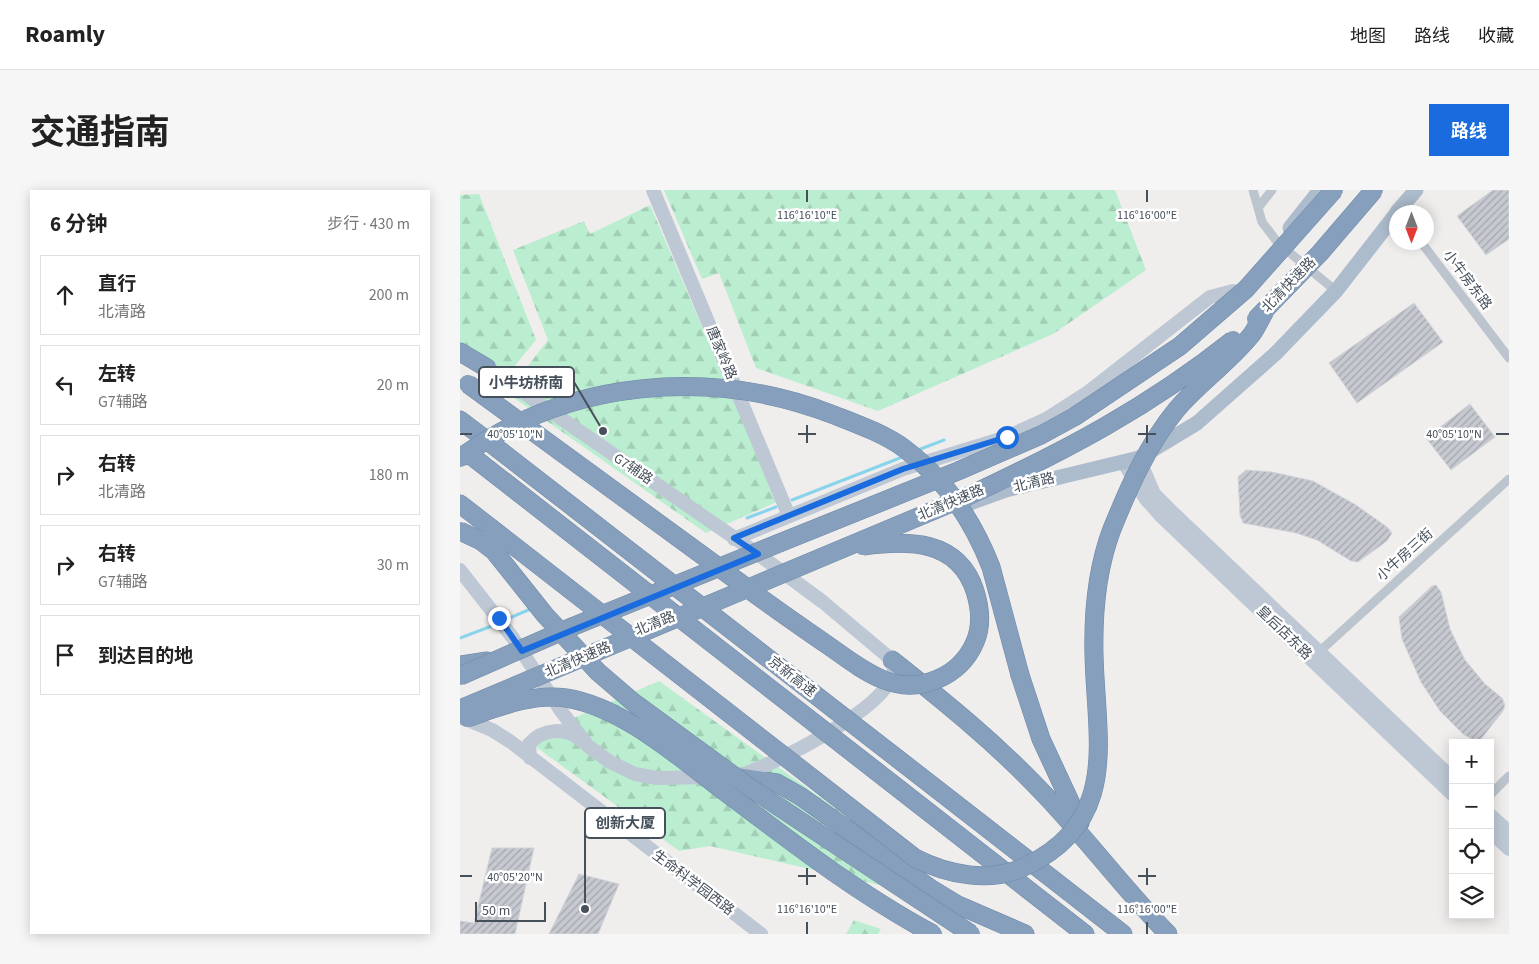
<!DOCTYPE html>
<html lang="zh">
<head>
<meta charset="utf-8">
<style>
  body { margin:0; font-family:"Source Sans 3","Noto Sans SC",sans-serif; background:#f6f6f6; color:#222 }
  .controls { position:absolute; right:15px; bottom:15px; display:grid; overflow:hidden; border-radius:0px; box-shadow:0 2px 12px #0003 }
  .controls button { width:45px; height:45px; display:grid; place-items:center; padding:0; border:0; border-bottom:1px solid #e0e0e0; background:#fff; color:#222; font:25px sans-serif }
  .compass { position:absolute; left:929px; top:15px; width:45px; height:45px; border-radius:50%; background:#fff; box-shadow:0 2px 12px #0003; rotate:180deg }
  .scale { position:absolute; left:15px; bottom:12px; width:71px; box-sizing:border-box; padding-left:5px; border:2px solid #46505b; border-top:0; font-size:14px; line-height:18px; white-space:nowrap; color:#46505b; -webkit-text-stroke:4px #fff; paint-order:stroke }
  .stop { position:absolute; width:15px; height:15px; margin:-11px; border:4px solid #1a6bde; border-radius:50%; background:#fff }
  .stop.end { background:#1a6bde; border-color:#fff; box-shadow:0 1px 5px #0008 }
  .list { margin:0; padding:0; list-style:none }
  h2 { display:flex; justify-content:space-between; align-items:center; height:65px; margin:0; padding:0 20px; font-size:21px }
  h2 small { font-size:16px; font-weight:400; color:#767676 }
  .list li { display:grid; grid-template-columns:32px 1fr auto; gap:15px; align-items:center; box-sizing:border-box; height:80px; margin:0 10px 10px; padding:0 10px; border:1px solid #e0e0e0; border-radius:0px }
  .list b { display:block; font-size:19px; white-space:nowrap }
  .list p { margin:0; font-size:16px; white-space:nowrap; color:#767676 }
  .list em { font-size:16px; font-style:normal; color:#767676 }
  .icon { flex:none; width:28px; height:28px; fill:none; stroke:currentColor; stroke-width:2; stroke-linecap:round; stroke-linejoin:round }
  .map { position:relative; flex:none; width:1049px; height:744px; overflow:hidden; border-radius:0px }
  header { display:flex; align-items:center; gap:30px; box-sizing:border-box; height:70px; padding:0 25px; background:#fff; border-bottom:1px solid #e0e0e0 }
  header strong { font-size:24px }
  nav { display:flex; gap:28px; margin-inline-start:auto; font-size:18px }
  .intro { display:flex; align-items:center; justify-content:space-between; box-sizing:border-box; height:120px; padding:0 30px }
  h1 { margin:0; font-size:35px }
  .button { padding:12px 22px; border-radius:0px; background:#1a6bde; color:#fff; font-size:18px; font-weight:700 }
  main { display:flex; gap:30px; padding:0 30px }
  aside { flex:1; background:#fff; border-radius:0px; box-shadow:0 2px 12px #0003 }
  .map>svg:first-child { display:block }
  .forest { fill:url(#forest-firs) }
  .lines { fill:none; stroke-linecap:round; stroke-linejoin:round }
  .stream { stroke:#89d4eb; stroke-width:3 }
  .building { fill:url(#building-hatch); stroke:#d1d4d9 }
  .highway-casing { stroke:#708aa8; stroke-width:19 }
  .street { stroke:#bcc5cd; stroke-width:9 }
  .secondary { stroke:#bec8d5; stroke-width:14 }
  .primary { stroke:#adbccd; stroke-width:15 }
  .highway { stroke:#859fbc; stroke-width:18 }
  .highway-bridge-casing { stroke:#708aa8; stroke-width:19; stroke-linecap:butt }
  .highway-bridge { stroke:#859fbc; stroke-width:18 }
  .route { stroke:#1a6bde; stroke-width:6 }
  .ticks { fill:none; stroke:#46505b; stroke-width:2 }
  .labels { text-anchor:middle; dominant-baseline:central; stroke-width:5; stroke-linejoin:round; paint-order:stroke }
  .street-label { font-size:14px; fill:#46505b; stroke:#fff }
  .ticks-label { font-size:12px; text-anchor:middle; fill:#46505b; stroke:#fff; stroke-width:5; stroke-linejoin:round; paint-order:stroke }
  .leader { fill:none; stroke:#46505b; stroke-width:2 }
  .callout-dot { fill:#46505b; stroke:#fff; stroke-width:2 }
  .callout { fill:#fff; stroke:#46505b; stroke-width:2 }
  .callout-label { font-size:15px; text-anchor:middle; font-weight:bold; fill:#46505b }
</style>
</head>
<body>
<header>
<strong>Roamly</strong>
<nav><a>地图</a><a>路线</a><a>收藏</a></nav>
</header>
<div class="intro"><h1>交通指南</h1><a class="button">路线</a></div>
<main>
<aside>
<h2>6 分钟<small>步行 · 430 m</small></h2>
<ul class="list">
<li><svg class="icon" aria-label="ahead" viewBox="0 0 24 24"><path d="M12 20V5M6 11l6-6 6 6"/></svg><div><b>直行</b><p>北清路</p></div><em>200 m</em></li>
<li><svg class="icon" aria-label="left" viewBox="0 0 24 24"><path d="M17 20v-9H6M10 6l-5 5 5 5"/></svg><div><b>左转</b><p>G7辅路</p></div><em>20 m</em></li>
<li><svg class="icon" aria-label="right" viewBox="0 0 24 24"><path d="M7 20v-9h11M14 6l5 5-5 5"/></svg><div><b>右转</b><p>北清路</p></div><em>180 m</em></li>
<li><svg class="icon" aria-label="right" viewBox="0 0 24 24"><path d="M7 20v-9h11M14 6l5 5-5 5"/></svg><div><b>右转</b><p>G7辅路</p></div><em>30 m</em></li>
<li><svg class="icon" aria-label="arrive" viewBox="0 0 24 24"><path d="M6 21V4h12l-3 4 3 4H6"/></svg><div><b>到达目的地</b></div></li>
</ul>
</aside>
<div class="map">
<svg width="1049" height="744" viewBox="0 0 1049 744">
  <defs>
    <pattern id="forest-firs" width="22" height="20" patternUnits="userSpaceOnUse" patternTransform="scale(1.25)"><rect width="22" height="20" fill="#bbeed0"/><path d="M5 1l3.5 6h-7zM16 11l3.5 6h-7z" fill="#a2ceb5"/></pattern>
    <pattern id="building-hatch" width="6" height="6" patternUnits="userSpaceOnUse" patternTransform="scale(1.25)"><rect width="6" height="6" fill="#c7c9d0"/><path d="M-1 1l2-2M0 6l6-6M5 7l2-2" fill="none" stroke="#a3a6ac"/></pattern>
  </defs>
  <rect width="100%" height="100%" fill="#f0eded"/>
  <!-- forest -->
  <path class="forest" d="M204,0h451l31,80 -93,64 -175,77 -122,-43 -37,-95 -17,6z
    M19,4l57,146 -37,45 -39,-31v-159z
    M190,15l127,297 -71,31 -199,-140 41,-53 -35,-90 71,-29 6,13z
    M199,491l262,189 -16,21 -195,-45 -31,5 -154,-112z
    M394,730l27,9 -3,5h-32z"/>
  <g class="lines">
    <!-- stream -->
    <path class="stream" d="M458,260l26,-10
      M332,310l113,-44
      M287,328l29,-11
      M45,430l28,-12
      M0,448l37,-14"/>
  </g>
  <!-- building -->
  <path class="building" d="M1033,0h16v49l-23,16 -29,-39z
    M954,113l29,39 -86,61 -28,-40z
    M1010,214l25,33 -44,33 -25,-32z
    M786,280l26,2 41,9 43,24 31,22 5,6 -5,8 -29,21 -7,-1 -34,-21 -21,-7 -53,-10 -3,-8 -2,-38z
    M976,395l5,7 9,37 15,31 20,24 17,14 3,7 -2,6 -22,28 -6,2 -12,-7 -23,-23 -19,-29 -19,-43 -3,-22 33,-31z
    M32,658h42l-19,86h-55v-13l14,2z
    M119,684l40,10 -21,50h-49z"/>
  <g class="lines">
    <!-- highway casing -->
    <g class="highway-casing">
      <path id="highway" d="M0,162l27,16
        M0,230l29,22
        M0,314l31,24
        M432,470c53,42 105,84 152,134 43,45 80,95 124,140
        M0,475l27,-4
        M560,485l21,64 39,84
        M438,569l225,175
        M416,581l209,163
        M276,587l41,6 23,13 130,92 28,17 67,29"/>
    </g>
    <!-- street -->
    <path class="street" d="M793,0l9,32 16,21 58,48
      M798,18l14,-18
      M961,52l88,116
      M859,462l190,-173
      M1030,605l19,-19"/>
    <!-- secondary -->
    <path class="secondary" d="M193,0l136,326
      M19,172l279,192 65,48 69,58c1,5 3,11 1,15 -13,37 -118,89 -155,101
      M679,269l15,35 16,16 283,269
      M664,273l21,35 17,19 291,278
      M274,349l169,-70 104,-32 41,-19 39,-25 123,-96 23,-6
      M0,380l53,68 48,73 27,35 22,16 25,12 22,4 52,-1
      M1,527l31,13 19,12 250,192
      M70,568l-1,-14c14,-16 36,-17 52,-4
      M1030,625l19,17
      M1030,641l19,18"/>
    <!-- primary -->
    <path class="primary" d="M937,22l19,-22
      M830,38l30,-38
      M510,313l36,-13 133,-32 58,-35 78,-69 61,-63 60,-77"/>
    <!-- highway -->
    <use href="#highway" class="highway"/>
    <!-- highway-bridge casing -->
    <g class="highway-bridge-casing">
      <path id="highway-bridge" d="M796,129l64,-66 54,-63
        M8,194c91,67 183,134 275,201 28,21 57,41 86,61 17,12 35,26 55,34 35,14 76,-3 91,-38 7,-16 5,-35 0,-51 -17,-52 -67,-51 -112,-45
        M29,252l409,317
        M9,264l407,317
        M0,268c107,-79 251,-91 374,-43 23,9 51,19 71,34 40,30 68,72 86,118l29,108
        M31,338l424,330c33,17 75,25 109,9 97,-46 72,-126 70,-212 -1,-42 3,-87 18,-126 17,-42 36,-85 65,-120 23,-27 53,-47 75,-75 5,-7 9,-16 13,-23
        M0,341l21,10 13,10 51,64 53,57 35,30 119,87 219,145
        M0,486l114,-50 384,-155 83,-36 33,-18 106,-71 66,-57 88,-99
        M0,519l508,-213c97,-45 181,-89 265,-156
        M7,528c32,-11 65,-25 99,-20 58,9 116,62 162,96 66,50 132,101 205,140"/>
    </g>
    <!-- highway-bridge -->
    <use href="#highway-bridge" class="highway-bridge"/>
  </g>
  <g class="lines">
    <!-- route -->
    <path class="route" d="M39,428l23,33 236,-97 -24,-16 169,-69 104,-32"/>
  </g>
  <!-- ticks -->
  <path class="ticks" d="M347,0v12M687,0v12M347,235v18M687,235v18M0,244h12M338,244h18M678,244h18M1036,244h13M347,678v17M687,678v17M0,686h12M338,686h18M678,686h18M347,732v12M687,732v12"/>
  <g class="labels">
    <!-- street labels -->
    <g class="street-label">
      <text transform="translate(1007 90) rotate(53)">小牛房东路</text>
      <text transform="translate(829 95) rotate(-46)">北清快速路</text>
      <text transform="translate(261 163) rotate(67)">唐家岭路</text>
      <text transform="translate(173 279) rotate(34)">G7辅路</text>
      <text transform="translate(574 293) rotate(-14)">北清路</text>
      <text transform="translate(491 313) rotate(-23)">北清快速路</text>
      <text transform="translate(945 365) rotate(-42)">小牛房三街</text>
      <text transform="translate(195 434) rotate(-22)">北清路</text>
      <text transform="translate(824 443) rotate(44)">皇后店东路</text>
      <text transform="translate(118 470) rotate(-23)">北清快速路</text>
      <text transform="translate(332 487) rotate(38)">京新高速</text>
      <text transform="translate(233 693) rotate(37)">生命科学园西路</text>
    </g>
  </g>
  <g class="ticks-label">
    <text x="347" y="29">116°16'10"E</text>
    <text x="687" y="29">116°16'00"E</text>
    <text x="994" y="248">40°05'10"N</text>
    <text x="55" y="248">40°05'10"N</text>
    <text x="55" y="691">40°05'20"N</text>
    <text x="347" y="723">116°16'10"E</text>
    <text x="687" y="723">116°16'00"E</text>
  </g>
  <!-- callouts -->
  <path class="leader" d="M143 241L114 192M125 719L125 633"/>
  <g class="callout-dot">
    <circle cx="143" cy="241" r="5"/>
    <circle cx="125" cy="719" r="5"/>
  </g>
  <g class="callout">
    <rect x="19" y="177" width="95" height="30" rx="5"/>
    <rect x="125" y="618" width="80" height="30" rx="5"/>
  </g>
  <g class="callout-label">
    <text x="66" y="198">小牛坊桥南</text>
    <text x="165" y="638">创新大厦</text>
  </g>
</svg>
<div class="controls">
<button>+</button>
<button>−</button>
<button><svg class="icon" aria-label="locate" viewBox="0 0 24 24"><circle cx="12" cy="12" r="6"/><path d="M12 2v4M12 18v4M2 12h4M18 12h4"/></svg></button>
<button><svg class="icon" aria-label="layers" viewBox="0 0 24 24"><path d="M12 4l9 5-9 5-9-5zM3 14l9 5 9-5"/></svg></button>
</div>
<svg class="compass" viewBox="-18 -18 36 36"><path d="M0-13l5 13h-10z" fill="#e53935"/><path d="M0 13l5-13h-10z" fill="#767676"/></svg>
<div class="scale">50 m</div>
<div class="stop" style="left:547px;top:247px"></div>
<div class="stop end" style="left:39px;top:428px"></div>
</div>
</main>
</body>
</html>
